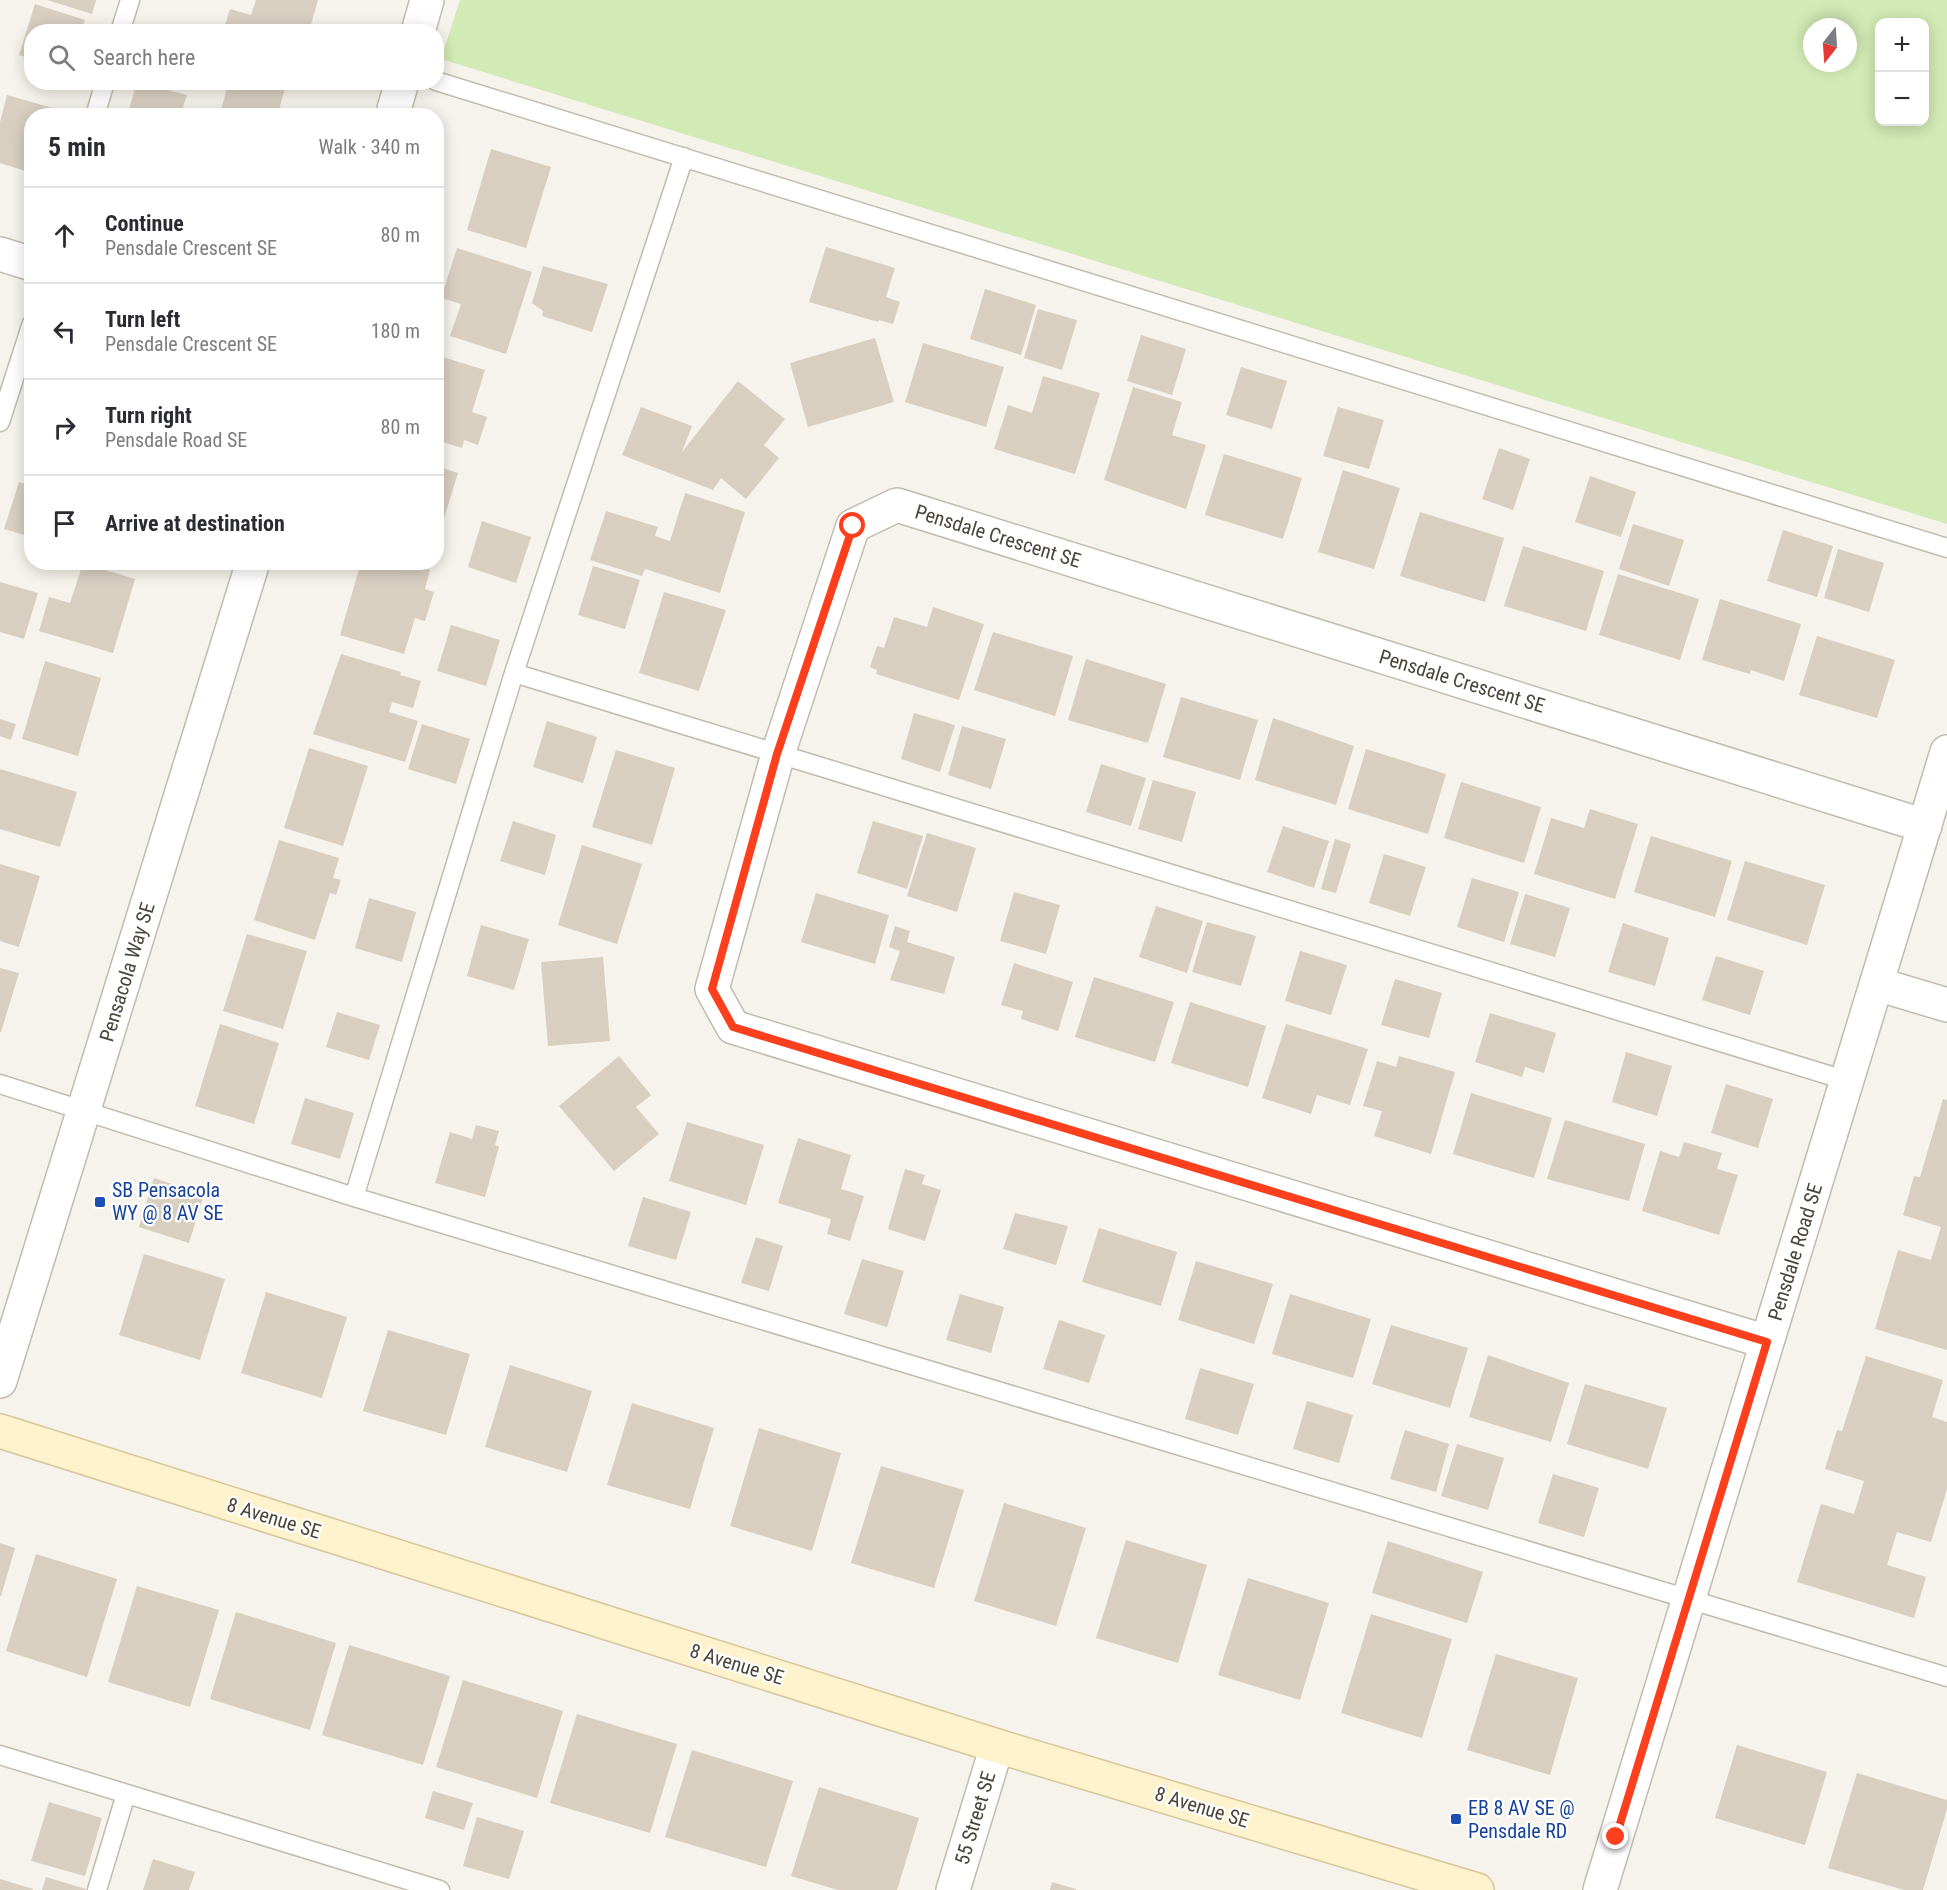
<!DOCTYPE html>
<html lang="en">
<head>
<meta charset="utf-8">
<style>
  body { margin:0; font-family:"Roboto Condensed",sans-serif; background:#f7f7f7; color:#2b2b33 }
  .controls { position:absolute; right:18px; top:18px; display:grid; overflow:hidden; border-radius:12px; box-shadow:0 3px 15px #0003 }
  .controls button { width:54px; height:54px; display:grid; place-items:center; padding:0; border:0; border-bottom:2px solid #e1e1e2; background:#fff; color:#2b2b33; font:30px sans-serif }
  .compass { position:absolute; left:1803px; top:18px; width:54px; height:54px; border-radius:50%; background:#fff; box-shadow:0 3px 15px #0003; rotate:197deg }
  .stop { position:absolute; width:18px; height:18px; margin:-14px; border:4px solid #fc3f1d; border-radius:50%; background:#fff }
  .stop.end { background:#fc3f1d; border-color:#fff; box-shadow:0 2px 6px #0008 }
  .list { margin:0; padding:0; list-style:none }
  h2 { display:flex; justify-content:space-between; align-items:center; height:78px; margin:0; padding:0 24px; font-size:26px }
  h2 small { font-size:20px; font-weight:400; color:#7c7c81 }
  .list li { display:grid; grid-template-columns:39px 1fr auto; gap:18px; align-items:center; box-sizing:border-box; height:96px; padding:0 24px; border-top:2px solid #e1e1e2 }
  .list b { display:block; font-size:22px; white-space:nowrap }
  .list p { margin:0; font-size:20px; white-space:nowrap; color:#7c7c81 }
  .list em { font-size:20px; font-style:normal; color:#7c7c81 }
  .icon { flex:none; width:33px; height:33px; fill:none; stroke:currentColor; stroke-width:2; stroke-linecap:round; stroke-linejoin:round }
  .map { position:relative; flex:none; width:1947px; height:1890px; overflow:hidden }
  .search { position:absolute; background:#fff; box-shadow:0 3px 15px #0003; left:24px; top:24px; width:420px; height:66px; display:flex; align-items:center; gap:15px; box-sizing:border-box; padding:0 21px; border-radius:24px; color:#7c7c81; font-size:22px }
  .panel { position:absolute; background:#fff; box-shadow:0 3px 15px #0003; left:24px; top:108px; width:420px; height:462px; border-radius:24px }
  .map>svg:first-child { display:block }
  .green { fill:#d2eab5; fill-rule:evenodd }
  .building { fill:#d8cfc1 }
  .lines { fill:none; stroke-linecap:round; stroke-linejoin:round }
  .lane-casing { stroke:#c2bbae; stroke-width:21 }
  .street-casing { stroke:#c2bbae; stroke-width:36 }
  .secondary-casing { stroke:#d6c79b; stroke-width:36 }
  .lane { stroke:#fff; stroke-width:18 }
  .street { stroke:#fff; stroke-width:33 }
  .secondary { stroke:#fff3cd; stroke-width:33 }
  .route { stroke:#fc3f1d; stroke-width:8 }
  .transit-dot { fill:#1a4fb4; stroke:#fff; stroke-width:2 }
  .labels { text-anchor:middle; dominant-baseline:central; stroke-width:4.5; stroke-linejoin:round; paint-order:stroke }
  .street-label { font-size:20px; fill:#4b4439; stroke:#fff }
  .transit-label { font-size:20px; fill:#164399; stroke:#fff; text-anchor:start }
</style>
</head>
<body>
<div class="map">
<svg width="1947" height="1890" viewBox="0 0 1947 1890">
  <rect width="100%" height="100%" fill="#f6f3ec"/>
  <!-- green -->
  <path class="green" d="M460,0h1487v524l-1506,-465zM1880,22h44v100h-44zM1812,27h36v36h-36z"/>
  <!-- building -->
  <path class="building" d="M47,0h49l-4,14z
    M256,0h62l-9,32h-86l7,-23 21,6z
    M35,4l50,16 -4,12h-49v27l-13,-4z
    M137,82l50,13 -7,21h-53z
    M229,82h58l-10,34h-58z
    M7,95l53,15 -2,6h-26v57l-32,-10v-41z
    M491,149l60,18 -25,81 -59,-18z
    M826,247l69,21 -9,29 14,5 -7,22 -14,-4 -1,2 -69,-20z
    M457,248l75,24 -26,82 -56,-18 11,-32 -20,-6z
    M543,266l65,18 -16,48 -50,-16 1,-5 -11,-8z
    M985,289l51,16 -15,50 -51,-16z
    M1038,309l39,11 -15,50 -38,-12z
    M1141,335l45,14 -14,46 -45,-14z
    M875,338l19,64 -86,25 -18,-64z
    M923,343l81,24 -18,60 -81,-25z
    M436,355l49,15 -13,42 15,5 -9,28 -14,-5 -2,8 -26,-8z
    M1241,367l46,14 -15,48 -46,-14z
    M1043,376l57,17 -25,81 -81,-25 14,-44 24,8z
    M738,381l47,38 -21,26 15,13 -33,41 -25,-21 -8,12 -91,-35 19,-48 51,19 -10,26z
    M1133,387l49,15 -10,33 34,10 -20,64 -82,-29z
    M1338,407l46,13 -15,49 -46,-13z
    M1499,448l31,11 -17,51 -31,-11z
    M1224,454l78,24 -19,61 -78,-24z
    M436,466l22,7 -21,68h-1z
    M1343,470l57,18 -26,81 -56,-17z
    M1590,476l46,16 -15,45 -46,-15z
    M19,482l13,4v51l-28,-8z
    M685,493l60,19 -25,81 -75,-24 -3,7 -52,-16 16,-49 52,16 -3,9 15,5z
    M1420,512l84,26 -19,64 -85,-26z
    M482,521l49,16 -15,46 -48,-16z
    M1633,524l51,16 -15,46 -50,-17z
    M1783,530l50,16 -16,51 -50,-16z
    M1523,546l81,25 -18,60 -82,-25z
    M1838,549l46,14 -15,49 -45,-14z
    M361,562h45l24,8 -5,19 9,3 -9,29 -10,-3 -11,36 -64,-19z
    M83,563l52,16 -22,74 -74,-22 10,-34 21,6z
    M593,566l47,14 -15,49 -47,-14z
    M1618,574l81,25 -19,61 -81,-25z
    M0,582l38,11 -14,46 -24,-7z
    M664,592l62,18 -27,81 -60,-18z
    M1720,599l81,25 -17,57 -33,-11 -1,4 -48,-14z
    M933,607l51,17 -25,76 -83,-26 1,-4 -7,-3 7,-21 7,2 10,-31 33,10z
    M451,625l49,15 -14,46 -49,-15z
    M993,632l80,24 -18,60 -81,-26z
    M1817,636l78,24 -18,58 -78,-23z
    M341,654l60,18 -1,3 21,6 -8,27 -21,-6 -3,10 29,9 -13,41 -92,-28z
    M1086,659l80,25 -18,59 -80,-23z
    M45,661l56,17 -23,78 -56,-17z
    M1181,697l77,23 -18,60 -77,-23z
    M914,713l41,12 -15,47 -39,-13z
    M1273,718l81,28 -18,59 -81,-25z
    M0,719l16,5 -5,16 -11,-4z
    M547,721l50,16 -14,46 -50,-16z
    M422,724l48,15 -14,45 -48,-15z
    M962,726l44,13 -15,50 -43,-14z
    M309,748l59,18 -25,80 -59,-18z
    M1366,749l80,25 -18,60 -80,-25z
    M616,750l59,18 -23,77 -60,-18z
    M1101,764l45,14 -15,48 -45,-14z
    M0,769l77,23 -17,55 -60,-18z
    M1153,780l43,12 -14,50 -44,-13z
    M1461,782l80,25 -17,56 -80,-25z
    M1590,809l48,15 -23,75 -81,-25 17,-56 33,10z
    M513,821l43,14 -11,40 -45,-14z
    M873,821l50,15 -16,53 -50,-16z
    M1283,826l46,15 -15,47 -47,-16z
    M927,833l49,15 -19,64 -50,-16z
    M1651,836l81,25 -17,56 -81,-25z
    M1335,839l16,5 -15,49 -15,-4z
    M279,840l60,18 -6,20 8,2 -5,15 -6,-2 -15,47 -61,-20z
    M582,845l60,19 -25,80 -59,-19z
    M1384,854l42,13 -16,49 -41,-13z
    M1745,861l80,24 -18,60 -80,-25z
    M0,864l40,12 -21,71 -19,-6z
    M1472,878l47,14 -15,50 -47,-15z
    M1014,892l46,13 -14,49 -46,-13z
    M816,893l73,22 -14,49 -74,-22z
    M1525,894l45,14 -15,49 -45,-13z
    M369,898l47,14 -14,50 -47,-14z
    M1156,906l47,15 -16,52 -48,-16z
    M1207,922l49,14 -15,50 -49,-14z
    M1623,923l46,15 -14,48 -47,-14z
    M481,925l48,14 -15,51 -47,-14z
    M895,926l15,5 -3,11 48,15 -11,37 -54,-14 10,-29 -11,-4z
    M247,934l60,17 -24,78 -60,-18z
    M1300,951l47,14 -16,50 -46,-14z
    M1716,956l48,15 -14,44 -48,-15z
    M603,957l7,84 -62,5 -7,-84z
    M1014,963l59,19 -15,49 -37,-12 2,-8 -22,-6z
    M0,968l19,5 -18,59h-1z
    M1094,977l80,25 -19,60 -80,-25z
    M1395,979l47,14 -13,45 -48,-13z
    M1190,1002l76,24 -18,61 -77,-24z
    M337,1012l43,13 -11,35 -43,-13z
    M1490,1013l66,20 -12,40 -19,-6 -3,10 -47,-15z
    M220,1024l59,19 -25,81 -59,-18z
    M1286,1024l82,25 -18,56 -33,-10 -6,19 -49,-16z
    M1626,1052l46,14 -15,50 -45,-14z
    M619,1056l32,39 -15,12 23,27 -45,37 -55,-65z
    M1399,1056l56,16 -24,82 -57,-18 8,-25 -19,-5 14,-45 19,6z
    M1726,1084l47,15 -15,49 -47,-15z
    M1471,1093l81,25 -18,60 -81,-24z
    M305,1098l49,15 -14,46 -49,-15z
    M1943,1099l4,1v250l-72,-21 23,-79 33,10 10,-33 -38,-12 11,-39 6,1z
    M1565,1120l80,24 -16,57 -82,-22z
    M687,1122l77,23 -18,60 -77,-24z
    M476,1125l23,6 -4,14 4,2 -14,50 -50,-14 15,-51 22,7z
    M798,1138l53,17 -10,34 23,7 -14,45 -23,-7 4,-15 -53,-16z
    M1684,1142l38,11 -5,16 21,6 -19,60 -77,-24 18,-60 19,6z
    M905,1169l20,6 -3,9 19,6 -16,51 -37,-12z
    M154,1178l50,17 -15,48 -50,-16z
    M643,1197l48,15 -15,48 -48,-14z
    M1015,1213l53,13 -12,39 -53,-16z
    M1099,1228l78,24 -16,54 -79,-24z
    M756,1237l27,9 -14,45 -28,-8z
    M144,1254l81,25 -25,81 -81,-25z
    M862,1259l42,12 -17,56 -43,-13z
    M1196,1261l77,23 -19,60 -76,-24z
    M266,1292l81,25 -25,81 -81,-25z
    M960,1294l44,13 -13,46 -45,-13z
    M1290,1294l81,25 -18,59 -81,-24z
    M1059,1320l46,15 -16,48 -46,-14z
    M1391,1325l77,23 -18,60 -78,-24z
    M388,1330l82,24 -24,81 -83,-24z
    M1488,1355l81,28 -18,59 -82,-25z
    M1866,1356l77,24 -11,37 15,5v67l-16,53 -34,-10 -10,33 39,12 -12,41 -117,-36 24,-78 33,10 10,-33 -39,-12 12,-39 5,1z
    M510,1365l82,26 -25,81 -82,-25z
    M1200,1368l54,16 -16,51 -53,-16z
    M1585,1384l82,24 -19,61 -81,-25z
    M1307,1401l46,14 -14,48 -46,-14z
    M632,1403l82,25 -24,81 -83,-24z
    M759,1428l82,25 -29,98 -82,-25z
    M1405,1430l44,14 -13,48 -46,-13z
    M1457,1444l47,14 -16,52 -47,-14z
    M881,1466l83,24 -30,98 -83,-25z
    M1553,1474l46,14 -15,49 -46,-14z
    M1004,1503l82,25 -30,98 -82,-25z
    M1126,1540l81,25 -29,98 -82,-25z
    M1388,1541l95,31 -16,51 -95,-30z
    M0,1543l15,5 -14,48h-1z
    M36,1554l81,25 -30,98 -81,-26z
    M1248,1578l81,25 -29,97 -82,-25z
    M137,1586l82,24 -29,97 -82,-25z
    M236,1612l100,31 -26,87 -100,-31z
    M1371,1614l81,25 -30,99 -81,-25z
    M349,1645l101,31 -27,89 -101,-30z
    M1496,1654l82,24 -28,97 -83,-25z
    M463,1680l100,31 -26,87 -101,-31z
    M577,1714l100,30 -27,89 -100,-30z
    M1737,1745l90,27 -22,73 -90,-27z
    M692,1750l101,31 -27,86 -101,-30z
    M1857,1773l90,27v9l-24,81h-19l-76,-22z
    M819,1787l100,31 -22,72h-59l-47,-14z
    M433,1791l40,12 -9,27 -39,-12z
    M49,1802l53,16 -17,58 -54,-15z
    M477,1817l47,14 -15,48 -46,-13z
    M153,1859l42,13 -6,18h-46z
    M46,1877l40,12v1h-44z
    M0,1879l33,10v1h-33z
    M1052,1882l24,7v1h-26z"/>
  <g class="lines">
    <!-- lane casing -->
    <g class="lane-casing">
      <path id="lane" d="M120,32l10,-32
        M436,81l1511,467
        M95,116l10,-34
        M0,422l32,-99
        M514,673l1334,408
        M0,1084l354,113 1593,480
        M354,1197l160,-524 170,-516
        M0,1755l440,135
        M97,1890l29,-96"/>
    </g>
    <!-- street casing -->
    <g class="street-casing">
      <path id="street" d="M418,32l9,-32
        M392,116l10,-34
        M0,254l32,10
        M1877,984l70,21
        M1767,1342l-1034,-315 -21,-38 66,-235 75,-228 44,-21 1028,321
        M0,1381l253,-819
        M953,1890l44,-144
        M1600,1890l347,-1138"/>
    </g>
    <!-- secondary casing -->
    <g class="secondary-casing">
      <path id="secondary" d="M0,1431l997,315 480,144"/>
    </g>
    <!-- lane -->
    <use href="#lane" class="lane"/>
    <!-- street -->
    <use href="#street" class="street"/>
    <!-- secondary -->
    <use href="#secondary" class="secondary"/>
  </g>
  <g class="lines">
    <!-- route -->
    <path class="route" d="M853,526l-76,228 -65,235 21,38 1034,315 -151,495"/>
  </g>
  <!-- markers -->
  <g class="transit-dot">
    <rect x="94" y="1196" width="12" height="12" rx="3"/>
    <rect x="1450" y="1813" width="12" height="12" rx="3"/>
  </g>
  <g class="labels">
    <!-- street labels -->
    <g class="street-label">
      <text transform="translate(998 536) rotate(17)">Pensdale Crescent SE</text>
      <text transform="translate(1462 681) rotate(17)">Pensdale Crescent SE</text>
      <text transform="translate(127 972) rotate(-73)">Pensacola Way SE</text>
      <text transform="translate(1795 1252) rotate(-73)">Pensdale Road SE</text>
      <text transform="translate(274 1518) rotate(17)">8 Avenue SE</text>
      <text transform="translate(737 1664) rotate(17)">8 Avenue SE</text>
      <text transform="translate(1202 1807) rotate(17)">8 Avenue SE</text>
      <text transform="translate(975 1818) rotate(-73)">55 Street SE</text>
    </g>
    <!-- transit labels -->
    <g class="transit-label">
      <text x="112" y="1190">SB Pensacola<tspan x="112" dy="23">WY @ 8 AV SE</tspan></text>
      <text x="1468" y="1808">EB 8 AV SE @<tspan x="1468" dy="23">Pensdale RD</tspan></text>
    </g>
  </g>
</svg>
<div class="controls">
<button>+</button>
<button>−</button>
</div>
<svg class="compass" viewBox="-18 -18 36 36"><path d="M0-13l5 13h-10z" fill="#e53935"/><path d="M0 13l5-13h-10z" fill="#7c7c81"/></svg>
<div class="stop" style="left:853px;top:526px"></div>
<div class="stop end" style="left:1616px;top:1837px"></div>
<div class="search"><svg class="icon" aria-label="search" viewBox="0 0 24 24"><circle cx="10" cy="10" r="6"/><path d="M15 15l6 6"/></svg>Search here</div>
<section class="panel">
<h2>5 min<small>Walk · 340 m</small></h2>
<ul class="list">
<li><svg class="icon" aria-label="ahead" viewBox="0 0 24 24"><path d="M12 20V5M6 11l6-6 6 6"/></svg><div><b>Continue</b><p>Pensdale Crescent SE</p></div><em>80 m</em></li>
<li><svg class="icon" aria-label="left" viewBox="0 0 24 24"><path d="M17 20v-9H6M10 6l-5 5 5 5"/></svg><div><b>Turn left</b><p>Pensdale Crescent SE</p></div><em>180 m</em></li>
<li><svg class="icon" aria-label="right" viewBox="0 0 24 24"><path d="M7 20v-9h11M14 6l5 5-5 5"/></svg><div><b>Turn right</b><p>Pensdale Road SE</p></div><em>80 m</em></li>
<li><svg class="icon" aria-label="arrive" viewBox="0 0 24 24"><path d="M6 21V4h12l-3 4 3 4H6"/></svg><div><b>Arrive at destination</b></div></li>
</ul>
</section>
</div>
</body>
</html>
